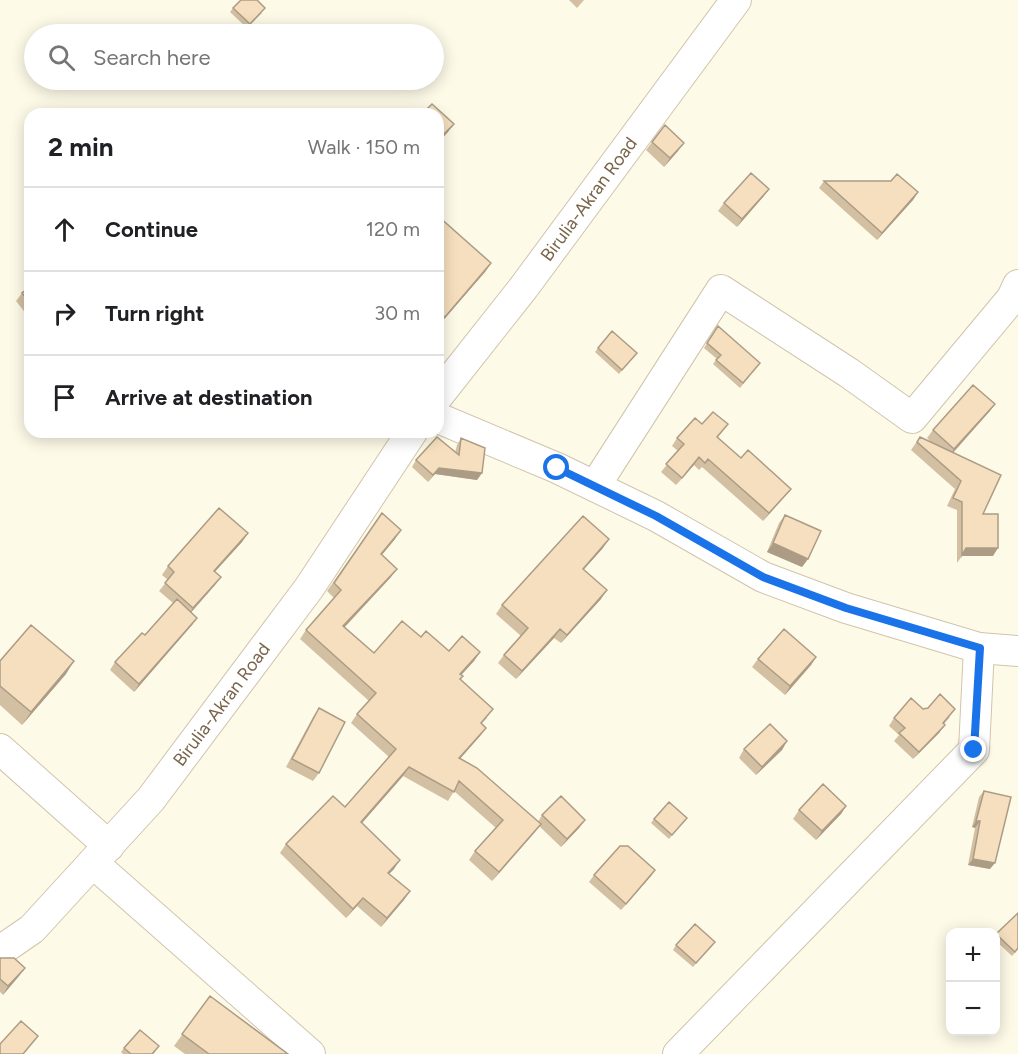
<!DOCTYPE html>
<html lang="en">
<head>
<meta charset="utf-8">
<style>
  body { margin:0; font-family:Figtree,sans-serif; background:#f6f6f6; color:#202124 }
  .controls { position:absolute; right:18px; bottom:18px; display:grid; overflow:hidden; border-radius:12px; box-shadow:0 3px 15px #0003 }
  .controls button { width:54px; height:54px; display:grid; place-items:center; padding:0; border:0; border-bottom:2px solid #e0e0e0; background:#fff; color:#202124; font:30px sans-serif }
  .stop { position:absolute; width:18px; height:18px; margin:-14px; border:4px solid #1a73e8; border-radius:50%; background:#fff }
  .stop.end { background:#1a73e8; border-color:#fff; box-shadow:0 2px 6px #0008 }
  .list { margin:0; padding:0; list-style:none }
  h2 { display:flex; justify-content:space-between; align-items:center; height:78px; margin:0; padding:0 24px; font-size:26px }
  h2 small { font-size:20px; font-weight:400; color:#757577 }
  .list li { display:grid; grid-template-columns:39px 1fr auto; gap:18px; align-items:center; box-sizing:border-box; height:84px; padding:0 24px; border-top:2px solid #e0e0e0 }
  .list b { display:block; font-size:22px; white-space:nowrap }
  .list em { font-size:20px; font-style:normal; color:#757577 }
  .icon { flex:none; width:33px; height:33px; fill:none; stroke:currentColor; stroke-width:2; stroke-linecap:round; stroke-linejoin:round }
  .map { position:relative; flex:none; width:1018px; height:1054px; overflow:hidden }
  .search { position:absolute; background:#fff; box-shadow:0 3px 15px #0003; left:24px; top:24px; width:420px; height:66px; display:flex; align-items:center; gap:15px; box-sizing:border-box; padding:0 21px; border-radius:33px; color:#757577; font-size:22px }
  .panel { position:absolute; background:#fff; box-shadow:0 3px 15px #0003; left:24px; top:108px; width:420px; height:330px; border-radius:18px }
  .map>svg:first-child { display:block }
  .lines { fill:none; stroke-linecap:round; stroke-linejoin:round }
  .minor-casing { stroke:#d1c4ac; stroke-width:32 }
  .minor { stroke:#fff; stroke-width:30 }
  .wall { fill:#d3c0a3 }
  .shaded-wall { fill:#ac9c85 }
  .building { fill:#f5dfbe; stroke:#ac9c85; stroke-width:1.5 }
  .route { stroke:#1a73e8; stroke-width:8 }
  .labels { text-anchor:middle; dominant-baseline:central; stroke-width:5; stroke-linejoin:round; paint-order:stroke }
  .street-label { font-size:18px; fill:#7a654a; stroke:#fffcf0 }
</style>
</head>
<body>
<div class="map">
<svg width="1018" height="1054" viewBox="0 0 1018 1054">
  <rect width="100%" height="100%" fill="#fefae8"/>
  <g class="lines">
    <!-- minor casing -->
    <g class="minor-casing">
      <g id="minor">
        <path id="s1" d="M438,396l86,-109 212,-287"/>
        <path d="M438,418l119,50 99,48 107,61 83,31 133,40 39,3"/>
        <path d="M595,486l126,-196 128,83 63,45 100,-120 6,-13"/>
        <path d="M0,749l109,97"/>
        <path d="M93,863l217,191"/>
        <path id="s2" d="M0,951l32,-22 119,-130 158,-211 103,-156"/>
        <path d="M678,1054l296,-304 5,-102"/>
      </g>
    </g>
    <!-- minor -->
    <use href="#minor" class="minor"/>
  </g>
  <!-- wall -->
  <path class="wall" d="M569,0h15l-7,8z
    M233,8l29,5 -15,15 -17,-16z
    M665,125l13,26 -14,16 -18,-17z
    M824,181h67l27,11 -5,8 -36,40 -58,-52z
    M769,189l-6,8 -26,30 -19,-16 6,-8z
    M438,216l53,47 -6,9 -46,53 -1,-1z
    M30,287v32l-14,-18 6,-8z
    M718,326l39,41 -17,21 -27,-24 4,-5 -13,-11z
    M598,348l39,5 -18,21 -24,-22z
    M995,404l-6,8 -36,41 30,61 10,42h-31l-5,7v-53l-10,-4 8,-17 -44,-39 9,-13 13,7 -6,-6 6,-8z
    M702,424h26l-10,13 23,21 50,31 -6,7 -22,25 -61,-54 -3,3 -5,-5 -18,20 -15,-13 17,-21 -6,-5 5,-8z
    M461,438l21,35 -5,7 -42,-6 -7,8 -16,-15 4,-7 39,-7 2,-8z
    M382,513l13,26 -13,16 9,22 -46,50 29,26 47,-16 28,14 31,1 -6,9 -13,14 -1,5 27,38 -6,6 5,4 -6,8 -20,22 78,64 4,-7 43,5 -6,8 -18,19 -22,-21 -5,7 -42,48 -23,-21 6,-9 21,-23 -42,-37 -6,10 -45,-25 -41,47 32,46 -5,5 21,17 -29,36 -24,-21 -11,12 -66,-65 6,-9 59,-37 44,-50 -38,-34 6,-9 12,-13 -69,-62 6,-9 28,-32 -7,-7z
    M785,515l23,44 -6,8 -35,-15 12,-29z
    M248,533l-6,9 -27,30v13l-24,27 6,6 -5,7 -58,67 -24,-22 5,-8 30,-27 28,-32 -14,-12 9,-11 -6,-5 6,-9z
    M603,548l-20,22 18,29 -40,44 -7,-5 -38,41 -18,-16 6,-8 17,-19 -25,-22 6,-9z
    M816,657l-5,8 -26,30 -33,-28 6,-8z
    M0,661l66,13 -44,51 -22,-20z
    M319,708v65l-6,8 -27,-14 27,-50z
    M923,709l27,8 -6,7 -5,9 -26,26 -19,-18 5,-6 -10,-9 5,-8z
    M787,741l-5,9 -26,25 -17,-17 5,-9z
    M984,791l6,78 -22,-4 7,-37 -3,-1 7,-30z
    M846,806l-5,8 -25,26 -23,-21 6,-9z
    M687,818l-18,21 -18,-16 3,-4z
    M594,875l57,1 -30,34 -32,-28z
    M1018,913v36l-6,7 -16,-15v-6z
    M676,945l36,1 -19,21 -20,-17z
    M0,958l25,10 -6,8 -16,19 -3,-3z
    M210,996l78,58h-103l-11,-8z
    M124,1048l32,3 -3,3h-30l-2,-2z"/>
  <!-- shaded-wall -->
  <path class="shaded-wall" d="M454,124l-6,8 -10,11v-3z
    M684,143l-6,8 -14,16 6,-9z
    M769,189l-6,8 -26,30 5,-8z
    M918,192l-5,8 -36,40 5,-7z
    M491,263l-6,9 -46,53 6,-8z
    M995,404l-6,8 -40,45 5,-8z
    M699,457l-5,8 -18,20 6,-7z
    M439,468l43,5 -5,7 -42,-6 -7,8z
    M791,489l-6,7 -22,25 6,-8z
    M401,530l-6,9 -20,24 6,-9z
    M248,533l-6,9 -34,37 6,-8z
    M609,539l-6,9 -26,29 6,-8z
    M773,543l35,16 -6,8 -35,-15z
    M966,548h32l-5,8h-31z
    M397,569l-6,8 -54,58 6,-9z
    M221,577l-6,8 -27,31 5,-8z
    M607,590l-6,9 -40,44 6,-8z
    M197,618l-5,7 -58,67 5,-8z
    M560,629l-6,9 -38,41 6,-8z
    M480,652l-6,9 -20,22 6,-9z
    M816,657l-5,8 -26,30 5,-9z
    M74,661l-8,13 -44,51 9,-13z
    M945,725l-6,8 -26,26 6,-7z
    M486,728l-6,8 -27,31 6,-9z
    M787,741l-5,9 -26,25 6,-8z
    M409,767l-6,9 -48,55 6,-9z
    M846,806l-5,8 -25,26 6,-9z
    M585,820l-6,8 -18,19 6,-8z
    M976,821h4l-5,7 -3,-1z
    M541,824l-7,9 -42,48 7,-9z
    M973,859l22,4 -5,6 -22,-4z
    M400,860l-6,9 -13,13 7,-9z
    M655,870l-4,6 -30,34 5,-6z
    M410,891l-6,9 -23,27 6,-9z
    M363,898l-6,8 -11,12 7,-9z
    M25,968l-6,8 -16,19 5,-9z"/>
  <!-- building -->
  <path class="building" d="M241,0h16l8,8 -15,16 -17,-16z
    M432,104l22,20 -16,16v-26h-16z
    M665,125l19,18 -14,15 -18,-16z
    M751,173l18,16 -27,30 -18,-16z
    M897,174l21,18 -36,41 -58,-52h67z
    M438,216l53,47 -46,54 -7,-6z
    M30,287v16l-8,-10z
    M718,326l42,37 -17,20 -27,-23 5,-5 -14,-12z
    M612,331l25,22 -15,17 -24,-22z
    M973,385l22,19 -41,45 -21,-19z
    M713,412l15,12 -11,13 24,21 7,-8 43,39 -22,24 -61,-54 -3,4 -6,-6 -17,21 -16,-14 18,-20 -7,-6 18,-20 7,6z
    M437,437l22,18 2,-17 24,10 -3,25 -43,-5 -6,7 -17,-15z
    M920,437l81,38 -18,39h15v34h-32l-4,7v-53l-9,-4 8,-17 -44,-39z
    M219,508l29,25 -34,38 7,6 -28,31 -28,-25 9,-11 -6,-6z
    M382,513l19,17 -20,24 16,15 -54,57 31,27 28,-32 19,16 5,-6 23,20 13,-15 18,16 -20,22 3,2 -3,3 33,30 -12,14 5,5 -27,30 18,10 64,56 -42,48 -24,-21 28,-31 -44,-39 -5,11 -45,-25 -48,55 39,38 -12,13 22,18 -23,27 -24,-20 -10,11 -67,-65 47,-48 12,11 51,-58 -39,-35 19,-21 -70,-63 35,-40 -7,-7z
    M785,515l36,16 -13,28 -35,-16z
    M583,516l26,23 -26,30 24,21 -40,45 -7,-6 -38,42 -18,-16 24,-27 -26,-23z
    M177,599l20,19 -58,66 -24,-22 27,-29 3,2z
    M31,625l43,36 -43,51 -31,-26v-25z
    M784,629l32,28 -26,29 -32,-27z
    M940,694l15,15 -12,14 2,2 -26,27 -20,-19 6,-5 -11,-10 17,-20 12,11 5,-1z
    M319,708l26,14 -26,51 -27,-14z
    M770,724l17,17 -25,26 -18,-18z
    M823,784l23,22 -24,25 -23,-21z
    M984,791l27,6 -16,66 -22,-4 7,-38h-4z
    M561,796l24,24 -18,19 -25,-24z
    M669,802l18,16 -15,17 -18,-16z
    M620,846h8l27,24 -29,34 -32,-29z
    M1018,913v35l-3,4 -19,-18z
    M695,924l20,18 -19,21 -20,-18z
    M0,958h14l11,10 -17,18 -8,-7z
    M210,996l78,58h-79l-27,-20z
    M21,1021l17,15 -15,18h-23v-10z
    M140,1030l19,16 -7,8h-21l-7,-6z"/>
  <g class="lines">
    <!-- route -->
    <path class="route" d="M557,468l99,48 107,61 83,31 134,40 -6,102"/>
  </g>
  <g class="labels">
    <!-- street labels -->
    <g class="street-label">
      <text stroke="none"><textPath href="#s1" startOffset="248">Birulia-Akran Road</textPath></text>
      <text stroke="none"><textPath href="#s2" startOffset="333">Birulia-Akran Road</textPath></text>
    </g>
  </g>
</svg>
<div class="controls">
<button>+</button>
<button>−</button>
</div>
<div class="stop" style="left:557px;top:468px"></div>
<div class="stop end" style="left:974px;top:750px"></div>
<div class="search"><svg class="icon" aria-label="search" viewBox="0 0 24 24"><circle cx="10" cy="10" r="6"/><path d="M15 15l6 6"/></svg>Search here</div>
<section class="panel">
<h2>2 min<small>Walk · 150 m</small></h2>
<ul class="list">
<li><svg class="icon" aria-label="ahead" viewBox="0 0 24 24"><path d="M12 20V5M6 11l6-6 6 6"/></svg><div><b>Continue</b></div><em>120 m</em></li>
<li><svg class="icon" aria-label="right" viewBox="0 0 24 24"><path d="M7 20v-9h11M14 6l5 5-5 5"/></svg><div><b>Turn right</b></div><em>30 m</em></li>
<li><svg class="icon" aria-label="arrive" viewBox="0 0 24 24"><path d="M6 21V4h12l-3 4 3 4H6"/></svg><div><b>Arrive at destination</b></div></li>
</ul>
</section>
</div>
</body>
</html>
